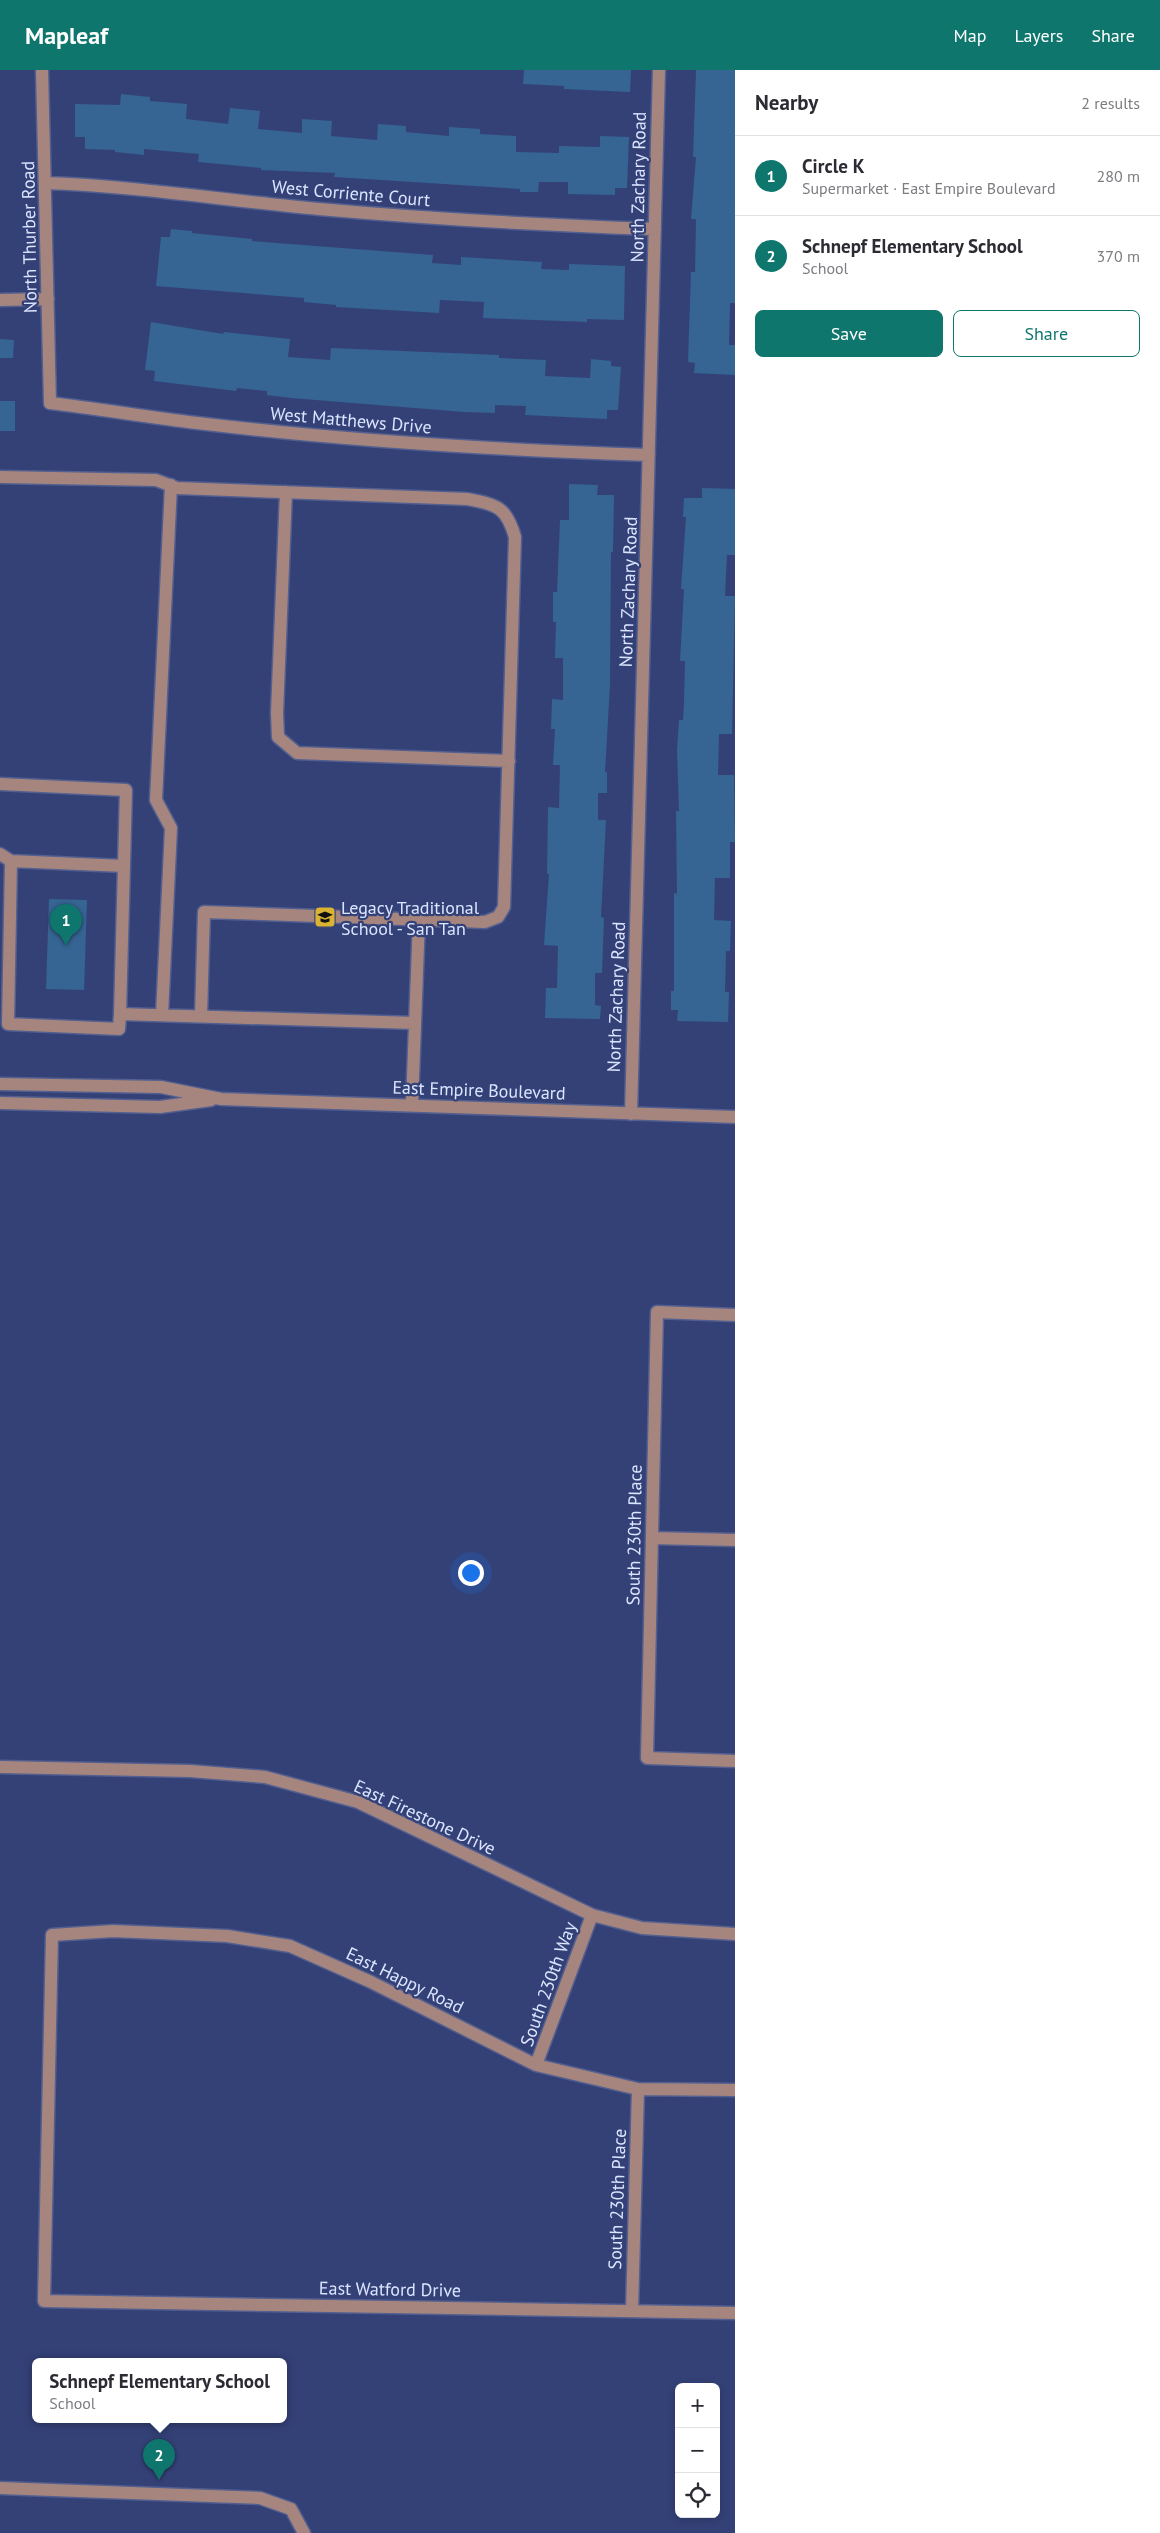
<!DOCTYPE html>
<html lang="en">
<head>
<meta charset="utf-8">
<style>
  body { margin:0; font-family:"PT Sans",sans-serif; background:#f7f7f7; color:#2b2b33 }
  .controls { position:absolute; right:15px; bottom:15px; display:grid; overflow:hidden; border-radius:8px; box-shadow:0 2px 8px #0003 }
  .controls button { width:45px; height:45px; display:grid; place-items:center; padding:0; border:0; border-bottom:1px solid #e1e1e2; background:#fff; color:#2b2b33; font:25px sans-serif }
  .you { position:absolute; left:470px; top:1502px; width:18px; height:18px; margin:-12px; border:4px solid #fff; border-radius:50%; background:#1a73e8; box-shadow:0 0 0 8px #1a73e833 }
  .badge { display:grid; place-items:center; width:32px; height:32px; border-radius:50%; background:#0f766e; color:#fff; font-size:16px; font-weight:700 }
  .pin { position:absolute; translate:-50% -41px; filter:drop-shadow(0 1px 2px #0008) }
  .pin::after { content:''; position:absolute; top:26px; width:18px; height:15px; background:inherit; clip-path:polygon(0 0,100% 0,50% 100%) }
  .popup { position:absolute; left:32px; top:2288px; width:255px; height:65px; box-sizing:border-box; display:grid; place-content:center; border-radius:8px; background:#fff; filter:drop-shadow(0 1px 4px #0005); font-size:16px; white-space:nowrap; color:#7c7c81 }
  .popup b { font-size:19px; color:#2b2b33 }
  .popup::after { content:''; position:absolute; left:50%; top:100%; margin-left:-10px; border:10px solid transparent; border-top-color:#fff }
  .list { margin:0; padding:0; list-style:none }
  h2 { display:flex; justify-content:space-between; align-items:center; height:65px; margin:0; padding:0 20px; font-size:21px }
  h2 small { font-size:16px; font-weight:400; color:#7c7c81 }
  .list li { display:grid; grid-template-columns:32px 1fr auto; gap:15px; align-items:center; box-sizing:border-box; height:80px; padding:0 20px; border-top:1px solid #e1e1e2 }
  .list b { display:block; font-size:19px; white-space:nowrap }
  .list p { margin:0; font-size:16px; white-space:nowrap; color:#7c7c81 }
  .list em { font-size:16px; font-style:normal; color:#7c7c81 }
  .actions { display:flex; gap:10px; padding:15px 20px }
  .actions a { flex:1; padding:11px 0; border:1px solid #0f766e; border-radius:8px; text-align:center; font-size:18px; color:#0f766e }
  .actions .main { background:#0f766e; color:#fff }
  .icon { flex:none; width:28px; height:28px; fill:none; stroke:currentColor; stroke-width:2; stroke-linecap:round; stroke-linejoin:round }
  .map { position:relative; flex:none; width:735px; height:2463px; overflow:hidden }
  header { display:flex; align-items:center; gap:30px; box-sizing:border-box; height:70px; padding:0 25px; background:#0f766e; color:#fff }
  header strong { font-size:24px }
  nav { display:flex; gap:28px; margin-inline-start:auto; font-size:18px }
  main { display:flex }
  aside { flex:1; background:#fff }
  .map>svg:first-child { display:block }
  .building { fill:#366493 }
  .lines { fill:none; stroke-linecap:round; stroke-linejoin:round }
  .minor-casing { stroke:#525f8f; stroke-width:15 }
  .minor { stroke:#a6857f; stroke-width:12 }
  .labels { text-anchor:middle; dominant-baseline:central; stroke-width:4.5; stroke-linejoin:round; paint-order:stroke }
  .street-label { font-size:18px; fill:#dce5ff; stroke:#344177 }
  .poi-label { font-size:18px; fill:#dce5ff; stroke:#344177; text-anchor:start }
</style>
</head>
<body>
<header>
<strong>Mapleaf</strong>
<nav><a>Map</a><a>Layers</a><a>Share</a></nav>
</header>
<main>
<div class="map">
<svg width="735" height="2463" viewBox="0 0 735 2463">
  <rect width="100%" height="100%" fill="#344177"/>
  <!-- building -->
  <path class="building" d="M524,0h107l-1,22 -66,-3v-3l-41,-2z
    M696,0h39v233h-5l-1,42h6v30l-41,-2 1,-10 -7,-1 3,-90h4l1,-53h-5l5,-62h-3z
    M121,24l29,3v4l37,3 -1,15 42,5 2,-16 30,3 -2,18 44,4v-14l30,2 -1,15 46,4 1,-16 28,2v6l43,4v-9l31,2v5l36,2v16l43,1v-7l41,1v-11l29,1 -2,51h-12v7l-47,-1v-12h-29l-1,10h-18v-3l-186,-12 1,-4 -74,-3v-2l-63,-6 1,-8 -55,-5v6l-29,-3v-2l-30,-1v-12h-10v-33l45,1z
    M171,159l21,2v2l60,6v2l181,14 -1,8 29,2v-8l81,5 -1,7 28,1v-6l56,2 -1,54 -37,-1v3l-104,-4 1,-16 -44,-2 -1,13 -103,-6v-2l-32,-3v-4l-148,-12 5,-49h9z
    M151,252l72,12 1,-2 66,7 -2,18 42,3 1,-12 168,7v3l47,2 -1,16 45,2 1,-19 20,2v5l10,1 -3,43h-11v9l-82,-4 1,-9 -31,-1v8l-31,-1 -173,-14 -24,-3v-4l-30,-3 -1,3 -82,-10 1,-10 -10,-1z
    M0,269l14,1 -1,18h-13z
    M0,331h15v30h-15z
    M569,414l29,1 -1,10h17l-1,57h-2l-1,133 -5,87h2v21h-9v27h8l-5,97 3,1 -2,55h-7v32l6,1 -1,13 -55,-1 1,-30h11l1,-42 -14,-1 5,-71h-2l1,-67 11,1 1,-43h-7l2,-36h-4l1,-30 11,1v-42h-8l1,-36h-3v-30h4l3,-72h9z
    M702,418l33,1v66h-8l-2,41h10l-3,138h-13l-1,41h16l1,67h-5v36h-15l-1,42 17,1 -1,30h-4l-1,41h4l-1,30 -51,-1 1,-11h-7v-19h3v-98l3,1 -1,-83h3l-2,-61 2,-30h4l1,-17 1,-42h-5l4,-72h-3l5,-72h-3l1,-19h18z
    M49,829l38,1 -3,90 -38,-1z"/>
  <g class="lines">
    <!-- minor casing -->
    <g class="minor-casing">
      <path id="minor" d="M42,0l8,333c49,6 98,14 147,20 150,18 301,27 452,32
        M45,113c92,3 183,18 274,26 112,10 224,16 336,20
        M0,230l48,-1
        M0,407l156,3 21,8 290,11c30,6 39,7 48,38l-11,370 -6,10 -13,5 -281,-10 -3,104
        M286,422l-9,221 1,24 19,16 212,8
        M0,714l126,6 -6,224
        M0,784l11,7 -3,163 111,5 1,-15 295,9
        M11,791l113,5
        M162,945l9,-187 -15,-28 15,-315
        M0,1014l161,3 60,12 514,18
        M0,1033l160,4 51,-7
        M412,1034l7,-185
        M631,1044l28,-1044
        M735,1245l-78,-3 -10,446 88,3
        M652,1468l83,2
        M0,1697l190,4 75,6 93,25 234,113 50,13 93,6
        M536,1995l56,-150
        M735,2020l-97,-1 -102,-24 -165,-83 -81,-36 -63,-10 -114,-5 -61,4 -8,366 691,12
        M632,2241l6,-222
        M0,2418l260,10 31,11 13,24"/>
    </g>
    <!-- minor -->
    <use href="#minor" class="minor"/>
  </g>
  <!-- icons -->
  <defs>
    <g id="school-square" transform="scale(1.125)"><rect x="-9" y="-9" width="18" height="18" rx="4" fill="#dab333" stroke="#344177"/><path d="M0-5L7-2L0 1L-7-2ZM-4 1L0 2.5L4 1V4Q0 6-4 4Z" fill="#111"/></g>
  </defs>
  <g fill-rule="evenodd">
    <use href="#school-square" x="325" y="847"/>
  </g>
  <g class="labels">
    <!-- street labels -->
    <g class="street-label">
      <text transform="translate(638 117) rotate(-89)">North Zachary Road</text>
      <text transform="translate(351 123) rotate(5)">West Corriente Court</text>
      <text transform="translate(29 167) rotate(-91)">North Thurber Road</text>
      <text transform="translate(351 350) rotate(5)">West Matthews Drive</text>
      <text transform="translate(628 522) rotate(-88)">North Zachary Road</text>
      <text transform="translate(616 927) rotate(-88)">North Zachary Road</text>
      <text transform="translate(479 1020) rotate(2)">East Empire Boulevard</text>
      <text transform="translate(634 1465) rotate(-89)">South 230th Place</text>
      <text transform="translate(425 1747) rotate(25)">East Firestone Drive</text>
      <text transform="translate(405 1910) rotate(26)">East Happy Road</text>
      <text transform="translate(548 1914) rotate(-70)">South 230th Way</text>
      <text transform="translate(617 2129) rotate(-88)">South 230th Place</text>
      <text transform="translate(390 2219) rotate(1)">East Watford Drive</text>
    </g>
    <!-- poi labels -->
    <g class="poi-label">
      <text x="341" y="837">Legacy Traditional<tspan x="341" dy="21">School - San Tan</tspan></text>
    </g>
  </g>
</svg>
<div class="controls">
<button>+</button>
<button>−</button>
<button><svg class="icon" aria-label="locate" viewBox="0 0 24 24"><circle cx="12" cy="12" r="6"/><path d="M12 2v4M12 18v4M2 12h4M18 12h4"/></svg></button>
</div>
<div class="you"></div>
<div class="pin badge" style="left:66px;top:875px">1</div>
<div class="pin badge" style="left:159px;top:2410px">2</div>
<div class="popup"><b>Schnepf Elementary School</b>School</div>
</div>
<aside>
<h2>Nearby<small>2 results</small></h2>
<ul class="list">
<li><span class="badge">1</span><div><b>Circle K</b><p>Supermarket · East Empire Boulevard</p></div><em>280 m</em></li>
<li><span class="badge">2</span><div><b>Schnepf Elementary School</b><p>School</p></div><em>370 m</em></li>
</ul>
<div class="actions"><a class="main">Save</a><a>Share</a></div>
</aside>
</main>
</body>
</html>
